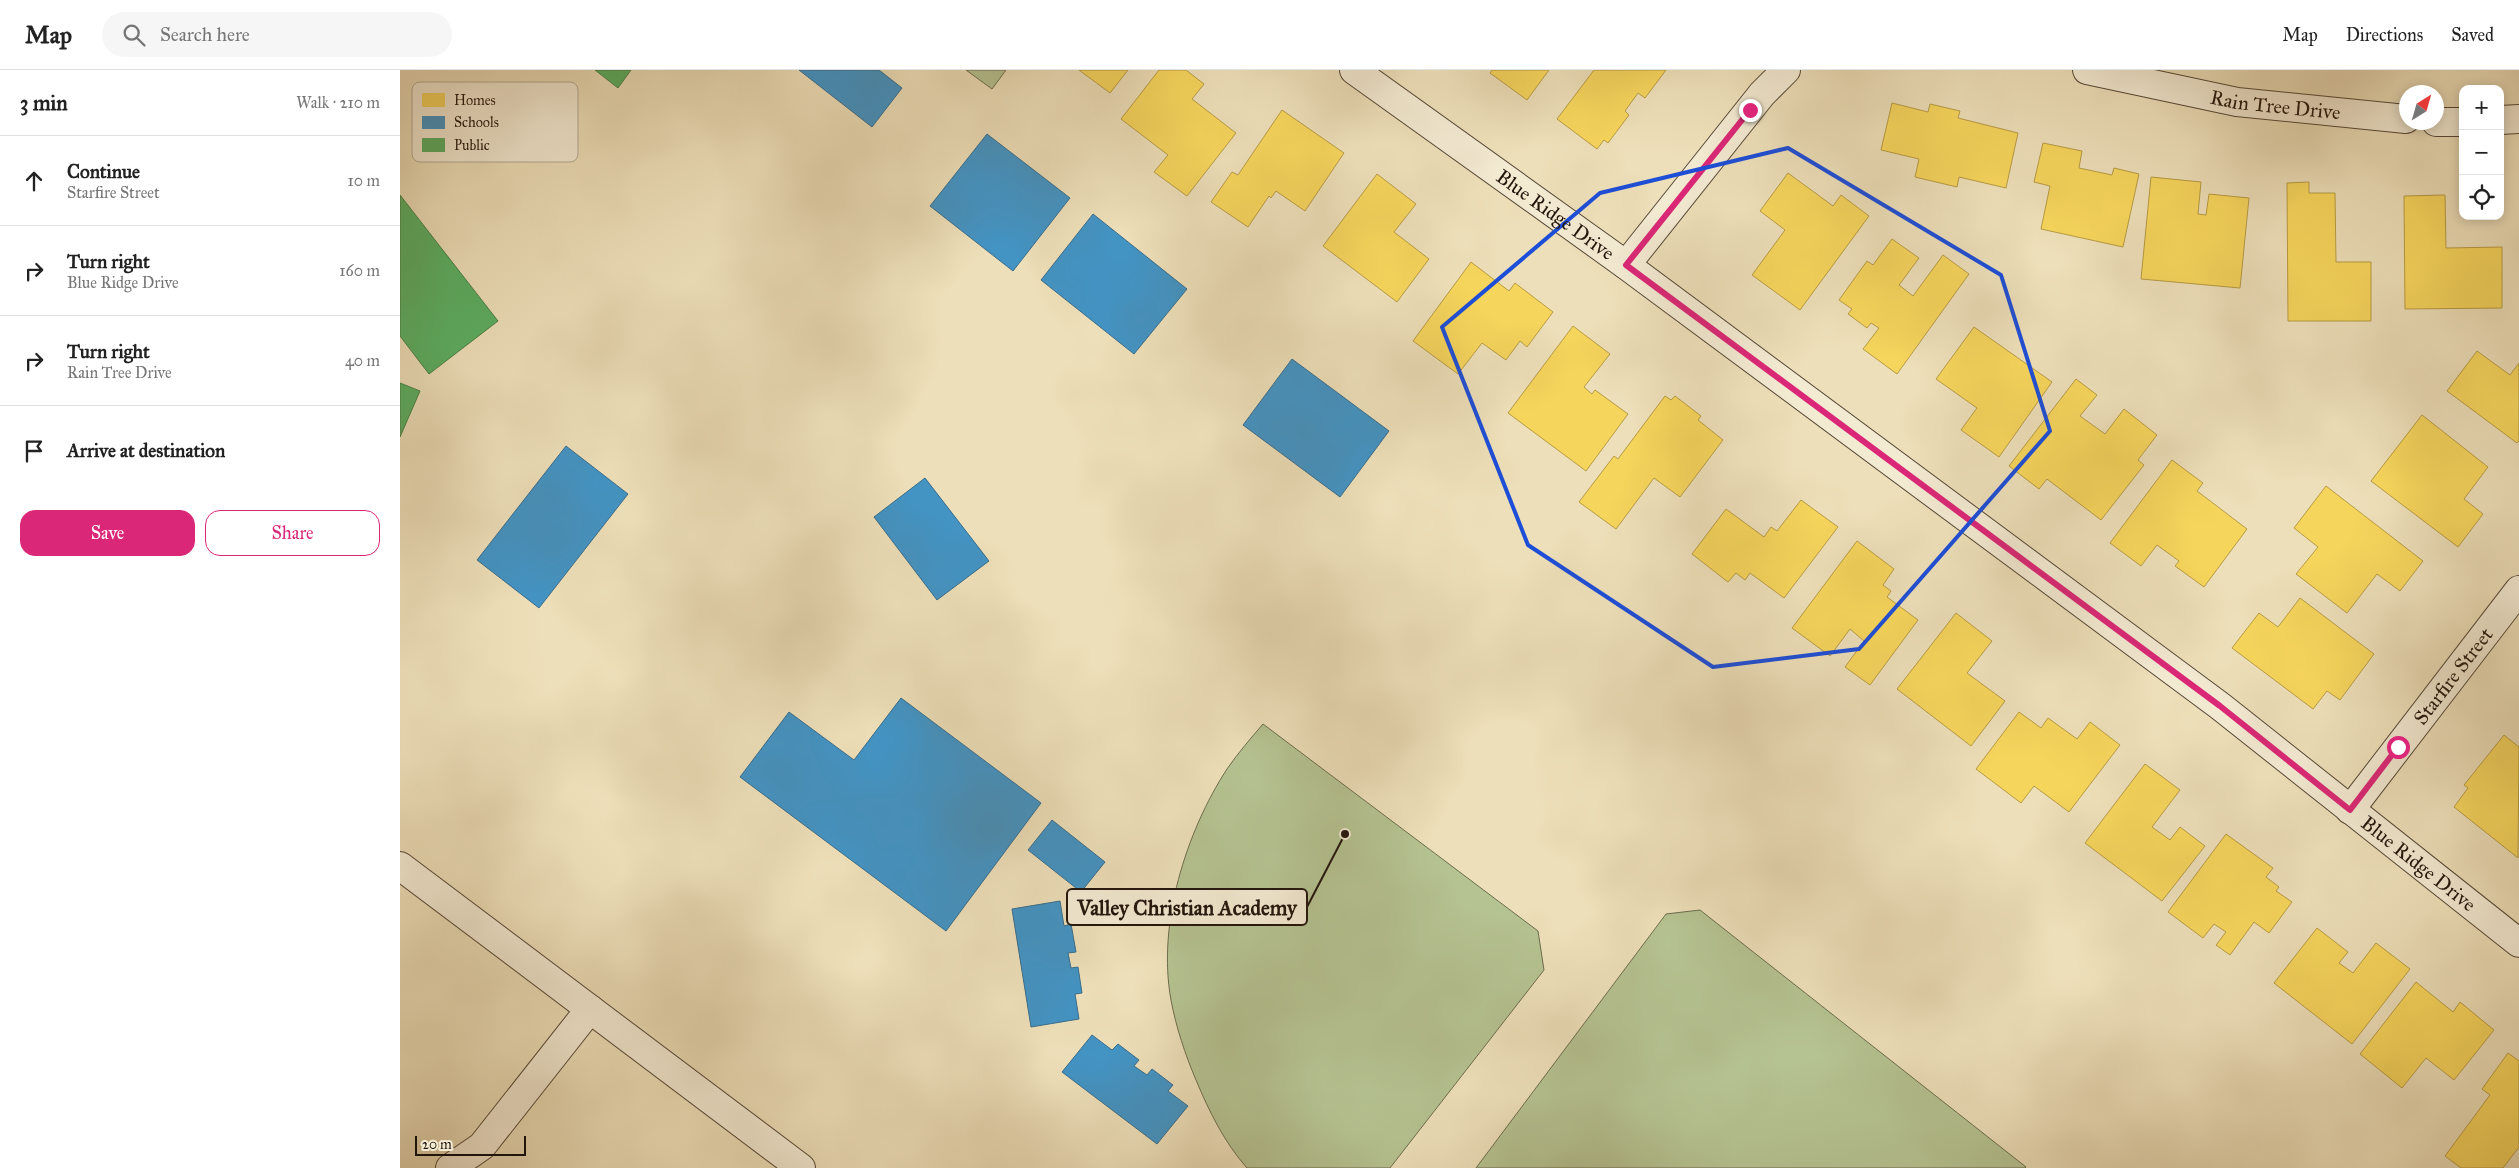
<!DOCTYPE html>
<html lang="en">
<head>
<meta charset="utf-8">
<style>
  body { margin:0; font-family:"IM FELL Great Primer",serif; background:#f6f6f6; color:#222 }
  .controls { position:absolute; right:15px; top:15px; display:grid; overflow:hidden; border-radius:10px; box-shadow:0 2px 12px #0003 }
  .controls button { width:45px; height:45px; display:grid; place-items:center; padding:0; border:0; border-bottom:1px solid #e0e0e0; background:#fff; color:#222; font:25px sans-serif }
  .compass { position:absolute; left:1999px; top:15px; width:45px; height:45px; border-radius:50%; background:#fff; box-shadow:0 2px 12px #0003; rotate:37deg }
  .scale { position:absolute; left:15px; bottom:12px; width:111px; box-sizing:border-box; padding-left:5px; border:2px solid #23150c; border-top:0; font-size:14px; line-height:18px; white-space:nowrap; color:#23150c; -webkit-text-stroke:4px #f3ead2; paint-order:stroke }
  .stop { position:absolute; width:15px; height:15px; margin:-11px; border:4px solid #db2777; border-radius:50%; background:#fff }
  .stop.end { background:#db2777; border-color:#fff; box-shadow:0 1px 5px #0008 }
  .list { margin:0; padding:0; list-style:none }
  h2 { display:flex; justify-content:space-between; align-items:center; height:65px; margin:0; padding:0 20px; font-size:21px }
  h2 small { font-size:16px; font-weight:400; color:#767676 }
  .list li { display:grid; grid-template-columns:32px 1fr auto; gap:15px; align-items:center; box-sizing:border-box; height:90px; padding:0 20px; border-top:1px solid #e0e0e0 }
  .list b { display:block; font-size:19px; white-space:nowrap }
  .list p { margin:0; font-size:16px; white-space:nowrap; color:#767676 }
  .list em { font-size:16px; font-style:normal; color:#767676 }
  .actions { display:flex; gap:10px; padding:15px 20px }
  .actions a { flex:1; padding:11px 0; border:1px solid #db2777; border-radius:15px; text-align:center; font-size:18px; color:#db2777 }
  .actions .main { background:#db2777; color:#fff }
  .icon { flex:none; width:28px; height:28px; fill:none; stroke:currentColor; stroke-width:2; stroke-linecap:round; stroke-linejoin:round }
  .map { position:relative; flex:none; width:2119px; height:1098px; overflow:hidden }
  header { display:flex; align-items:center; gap:30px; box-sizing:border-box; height:70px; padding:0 25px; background:#fff; border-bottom:1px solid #e0e0e0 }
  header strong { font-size:24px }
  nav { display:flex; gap:28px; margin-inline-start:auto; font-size:18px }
  .search { width:350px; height:45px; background:#f6f6f6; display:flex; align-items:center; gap:12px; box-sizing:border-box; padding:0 18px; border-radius:28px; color:#767676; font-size:19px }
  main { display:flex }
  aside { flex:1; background:#fff }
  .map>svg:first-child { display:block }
  .green { fill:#b5c291; stroke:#6c6c4e }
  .homes { fill:#f6d55c; stroke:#b79b44 }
  .schools { fill:#4393c3; stroke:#396d8c }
  .public { fill:#5aae61; stroke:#4a8048 }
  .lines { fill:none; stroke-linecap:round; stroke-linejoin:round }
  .minor-casing { stroke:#564837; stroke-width:30 }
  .minor { stroke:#f3ead2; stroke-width:28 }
  .route { stroke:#db2777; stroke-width:6 }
  .marked { fill:none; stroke:#1d4ed8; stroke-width:4; stroke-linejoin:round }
  .labels { text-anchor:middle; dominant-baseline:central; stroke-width:5; stroke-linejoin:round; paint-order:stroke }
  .street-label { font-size:20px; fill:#23150c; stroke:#f3ead2 }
  .key { fill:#f3ead2; stroke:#b5aa97; stroke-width:1 }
  .key-label { font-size:14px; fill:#23150c }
  .leader { fill:none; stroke:#23150c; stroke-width:2 }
  .callout-dot { fill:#23150c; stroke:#f3ead2; stroke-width:2 }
  .callout { fill:#f3ead2; stroke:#23150c; stroke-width:2 }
  .callout-label { font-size:21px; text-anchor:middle; font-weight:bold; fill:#23150c }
</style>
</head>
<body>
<header>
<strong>Map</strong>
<div class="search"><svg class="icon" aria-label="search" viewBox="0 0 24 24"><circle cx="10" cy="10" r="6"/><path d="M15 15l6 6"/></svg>Search here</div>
<nav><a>Map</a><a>Directions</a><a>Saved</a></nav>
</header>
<main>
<aside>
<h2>3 min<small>Walk · 210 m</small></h2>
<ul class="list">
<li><svg class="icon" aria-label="ahead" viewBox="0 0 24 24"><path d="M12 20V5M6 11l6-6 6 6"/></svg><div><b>Continue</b><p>Starfire Street</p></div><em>10 m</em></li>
<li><svg class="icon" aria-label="right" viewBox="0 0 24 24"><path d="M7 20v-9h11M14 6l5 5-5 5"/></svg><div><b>Turn right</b><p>Blue Ridge Drive</p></div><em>160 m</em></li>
<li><svg class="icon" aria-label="right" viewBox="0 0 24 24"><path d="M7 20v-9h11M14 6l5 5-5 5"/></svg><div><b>Turn right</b><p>Rain Tree Drive</p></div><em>40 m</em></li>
<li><svg class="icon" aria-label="arrive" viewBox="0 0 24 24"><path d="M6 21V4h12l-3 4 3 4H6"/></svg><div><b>Arrive at destination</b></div></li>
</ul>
<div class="actions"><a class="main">Save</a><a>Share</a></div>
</aside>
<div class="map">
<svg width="2119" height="1098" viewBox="0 0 2119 1098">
  <rect width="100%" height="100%" fill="#eddfb9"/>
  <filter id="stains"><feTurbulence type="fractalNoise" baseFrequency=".004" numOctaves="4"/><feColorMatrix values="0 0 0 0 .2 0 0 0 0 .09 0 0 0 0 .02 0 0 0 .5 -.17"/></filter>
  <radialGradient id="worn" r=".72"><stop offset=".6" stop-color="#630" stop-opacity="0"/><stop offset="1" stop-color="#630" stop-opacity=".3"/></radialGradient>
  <!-- green -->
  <path class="green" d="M566,0h40l-14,19z
    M863,654l275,207 6,39 -154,198h-143c-23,-26 -38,-57 -51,-88 -11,-26 -20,-53 -25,-80 -14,-76 15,-168 56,-231 11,-16 24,-31 36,-45z
    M1300,840l326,257 -1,1h-549l190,-254z"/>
  <!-- homes -->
  <path class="homes" d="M679,0h49l-18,23z
    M759,0h27l18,14 -12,15 44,34 -49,63 -33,-24 14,-17 -47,-36z
    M1092,0h57l-22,30 -37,-27z
    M1194,0h72l-21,28 -7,-5 -13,18 4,4 -21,28 -4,-3 -7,9 -40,-30z
    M1492,33l36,9 2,-8 30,7 -2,7 60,15 -12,55 -47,-11 -2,10 -42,-10 4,-18 -38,-9z
    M882,40l62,43 -39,58 -29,-20 -5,7 -2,-2 -21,31 -37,-25 21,-30 6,3z
    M1643,73l39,8 -3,17 33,7 2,-7 25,6 -16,73 -82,-18 9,-43 -16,-4z
    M1388,103l45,33 8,-11 28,21 -69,94 -48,-35 33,-45 -25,-19z
    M977,104l39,30 -22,28 35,27 -32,43 -74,-56z
    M1751,107l50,5 -3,32 8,1 3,-21 40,4 -9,90 -99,-9z
    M1909,112v11h26l1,69h35v59h-83l-1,-138z
    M2045,125l1,53 56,-1v61l-97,1 -1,-113z
    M1492,169l27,19 -20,27 14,11 30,-41 26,19 -72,100 -34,-25 16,-21 -8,-5 -4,5 -19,-14 4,-5 -13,-9 28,-39 6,4z
    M1071,192l38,29 6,-8 38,29 -26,35 -7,-6 -14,19 -24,-17 -24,31 -45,-33z
    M1173,256l37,28 -26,33 8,7 3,-4 33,24 -42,57 -78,-58z
    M1574,257l78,55 -53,75 -38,-27 16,-22 -41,-29z
    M2077,281l33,24 9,-12v78l-2,2 -70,-52z
    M1676,309l21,16 -17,21 25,18 19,-25 33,26 -19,25 6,5 -43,55 -54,-41 -8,10 -30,-23z
    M1265,326l6,4 4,-4 26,20 -3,4 25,20 -43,57 -26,-19 -38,51 -37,-27 35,-46 4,3z
    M2022,345l66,52 -24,32 19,15 -25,33 -87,-66z
    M1772,390l31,23 -6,8 50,38 -43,58 -29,-21 4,-5 -22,-16 -16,21 -31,-23z
    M1926,416l97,75 -23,30 -23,-17 -30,39 -51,-39 22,-27 -24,-19z
    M1401,430l37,27 -54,71 -34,-25 -5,7 -9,-7 -8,9 -36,-28 34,-45 38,28 7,-10 6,4z
    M1457,471l37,28 -11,16 8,6 -4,6 31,23 -48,65 -25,-18 19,-26 -14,-12 -20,27 -38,-28z
    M1900,528l74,56 -34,46 -13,-9 -14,18 -81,-61 27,-35 19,14z
    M1556,543l36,28 -25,32 38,28 -34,45 -74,-57z
    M1619,642l22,16 7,-10 29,21 13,-17 30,23 -51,67 -35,-26 -13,17 -45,-34z
    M2104,665l15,12 -1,111 -64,-51 14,-19 -4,-3z
    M1745,694l35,26 -28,37 18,13 10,-13 25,19 -43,55 -77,-58z
    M1826,764l47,34 -7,9 13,10 -3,4 16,11 -23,31 -15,-11 -24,33 -14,-10 10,-13 -12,-8 -11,14 -35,-26z
    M1917,858l31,24 -9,11 14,10 23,-30 34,26 -58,75 -78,-61z
    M2016,912l37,30 7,-10 34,28 -40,50 -28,-22 -24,30 -42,-34z
    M2108,983l11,8v86l-16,21h-42l-16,-12 45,-61 -8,-6z"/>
  <!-- schools -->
  <path class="schools" d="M399,0h80l23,18 -30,39z
    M587,64l83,64 -57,73 -83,-65z
    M693,144l94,75 -53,65 -93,-74z
    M892,289l97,72 -49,66 -97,-72z
    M166,376l62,48 -89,114 -62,-48z
    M525,408l64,83 -52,39 -63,-83z
    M501,628l140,105 -95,128 -206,-154 49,-65 65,48z
    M652,750l53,42 -24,30 -53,-42z
    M660,831l4,25 7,-2 5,28 -8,1 3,15 7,-1 4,26 -7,1 4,25 -48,8 -19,-118z
    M692,965l20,15 6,-6 21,16 -5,6 13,9 5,-6 21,16 -5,6 20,15 -31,38 -95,-72z"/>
  <!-- public -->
  <path class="public" d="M195,0h36l-13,18z
    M0,125l98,126 -69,53 -29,-38z
    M0,313l20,8 -20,46z"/>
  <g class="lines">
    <!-- minor casing -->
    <g class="minor-casing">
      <g id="minor">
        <path id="s1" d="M954,0l272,195 594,441 299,237"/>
        <path id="s2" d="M1687,0l150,32 169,17"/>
        <path d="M2100,50l19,-1"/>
        <path d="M2036,52h27"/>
        <path d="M1226,195l136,-171 24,-24"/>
        <path id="s3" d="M1950,740l169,-220"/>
        <path d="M0,796l401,302"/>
        <path d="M50,1098l32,-22 108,-137"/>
      </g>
    </g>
    <!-- minor -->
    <use href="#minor" class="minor"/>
  </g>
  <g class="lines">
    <!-- route -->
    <path class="route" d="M1350,40l-124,155 594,441 130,104 48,-63"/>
  </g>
  <!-- marked area -->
  <path class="marked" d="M1388,78l213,127 49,156 -191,218 -146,18 -185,-122 -86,-218 158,-134z"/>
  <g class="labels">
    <!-- street labels -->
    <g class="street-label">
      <text stroke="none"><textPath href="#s2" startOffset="192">Rain Tree Drive</textPath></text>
      <text stroke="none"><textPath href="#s1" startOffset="248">Blue Ridge Drive</textPath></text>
      <text stroke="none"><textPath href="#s3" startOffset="169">Starfire Street</textPath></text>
      <text stroke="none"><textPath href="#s1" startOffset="1328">Blue Ridge Drive</textPath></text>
    </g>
  </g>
  <!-- legend -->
  <rect x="12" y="12" width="166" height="80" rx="8" class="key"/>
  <rect x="22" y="23" width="23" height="14" fill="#f6d55c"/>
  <rect x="22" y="46" width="23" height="13" fill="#4393c3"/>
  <rect x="22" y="68" width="23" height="14" fill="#5aae61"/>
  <g class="key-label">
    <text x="54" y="35">Homes</text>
    <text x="54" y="57">Schools</text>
    <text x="54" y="80">Public</text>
  </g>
  <!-- callouts -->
  <path class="leader" d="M945 764L907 837"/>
  <circle class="callout-dot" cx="945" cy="764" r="5"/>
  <rect class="callout" x="667" y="819" width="240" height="36" rx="5"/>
  <g class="callout-label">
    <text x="787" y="845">Valley Christian Academy</text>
  </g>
  <rect width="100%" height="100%" filter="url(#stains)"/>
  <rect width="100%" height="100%" fill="url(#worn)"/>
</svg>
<div class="controls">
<button>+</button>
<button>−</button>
<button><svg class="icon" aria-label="locate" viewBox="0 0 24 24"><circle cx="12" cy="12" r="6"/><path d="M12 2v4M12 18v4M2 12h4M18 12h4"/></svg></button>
</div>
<svg class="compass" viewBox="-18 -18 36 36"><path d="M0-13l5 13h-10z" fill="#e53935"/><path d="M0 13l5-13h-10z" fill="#767676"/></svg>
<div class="scale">20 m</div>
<div class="stop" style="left:1998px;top:677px"></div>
<div class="stop end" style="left:1350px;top:40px"></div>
</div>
</main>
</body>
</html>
